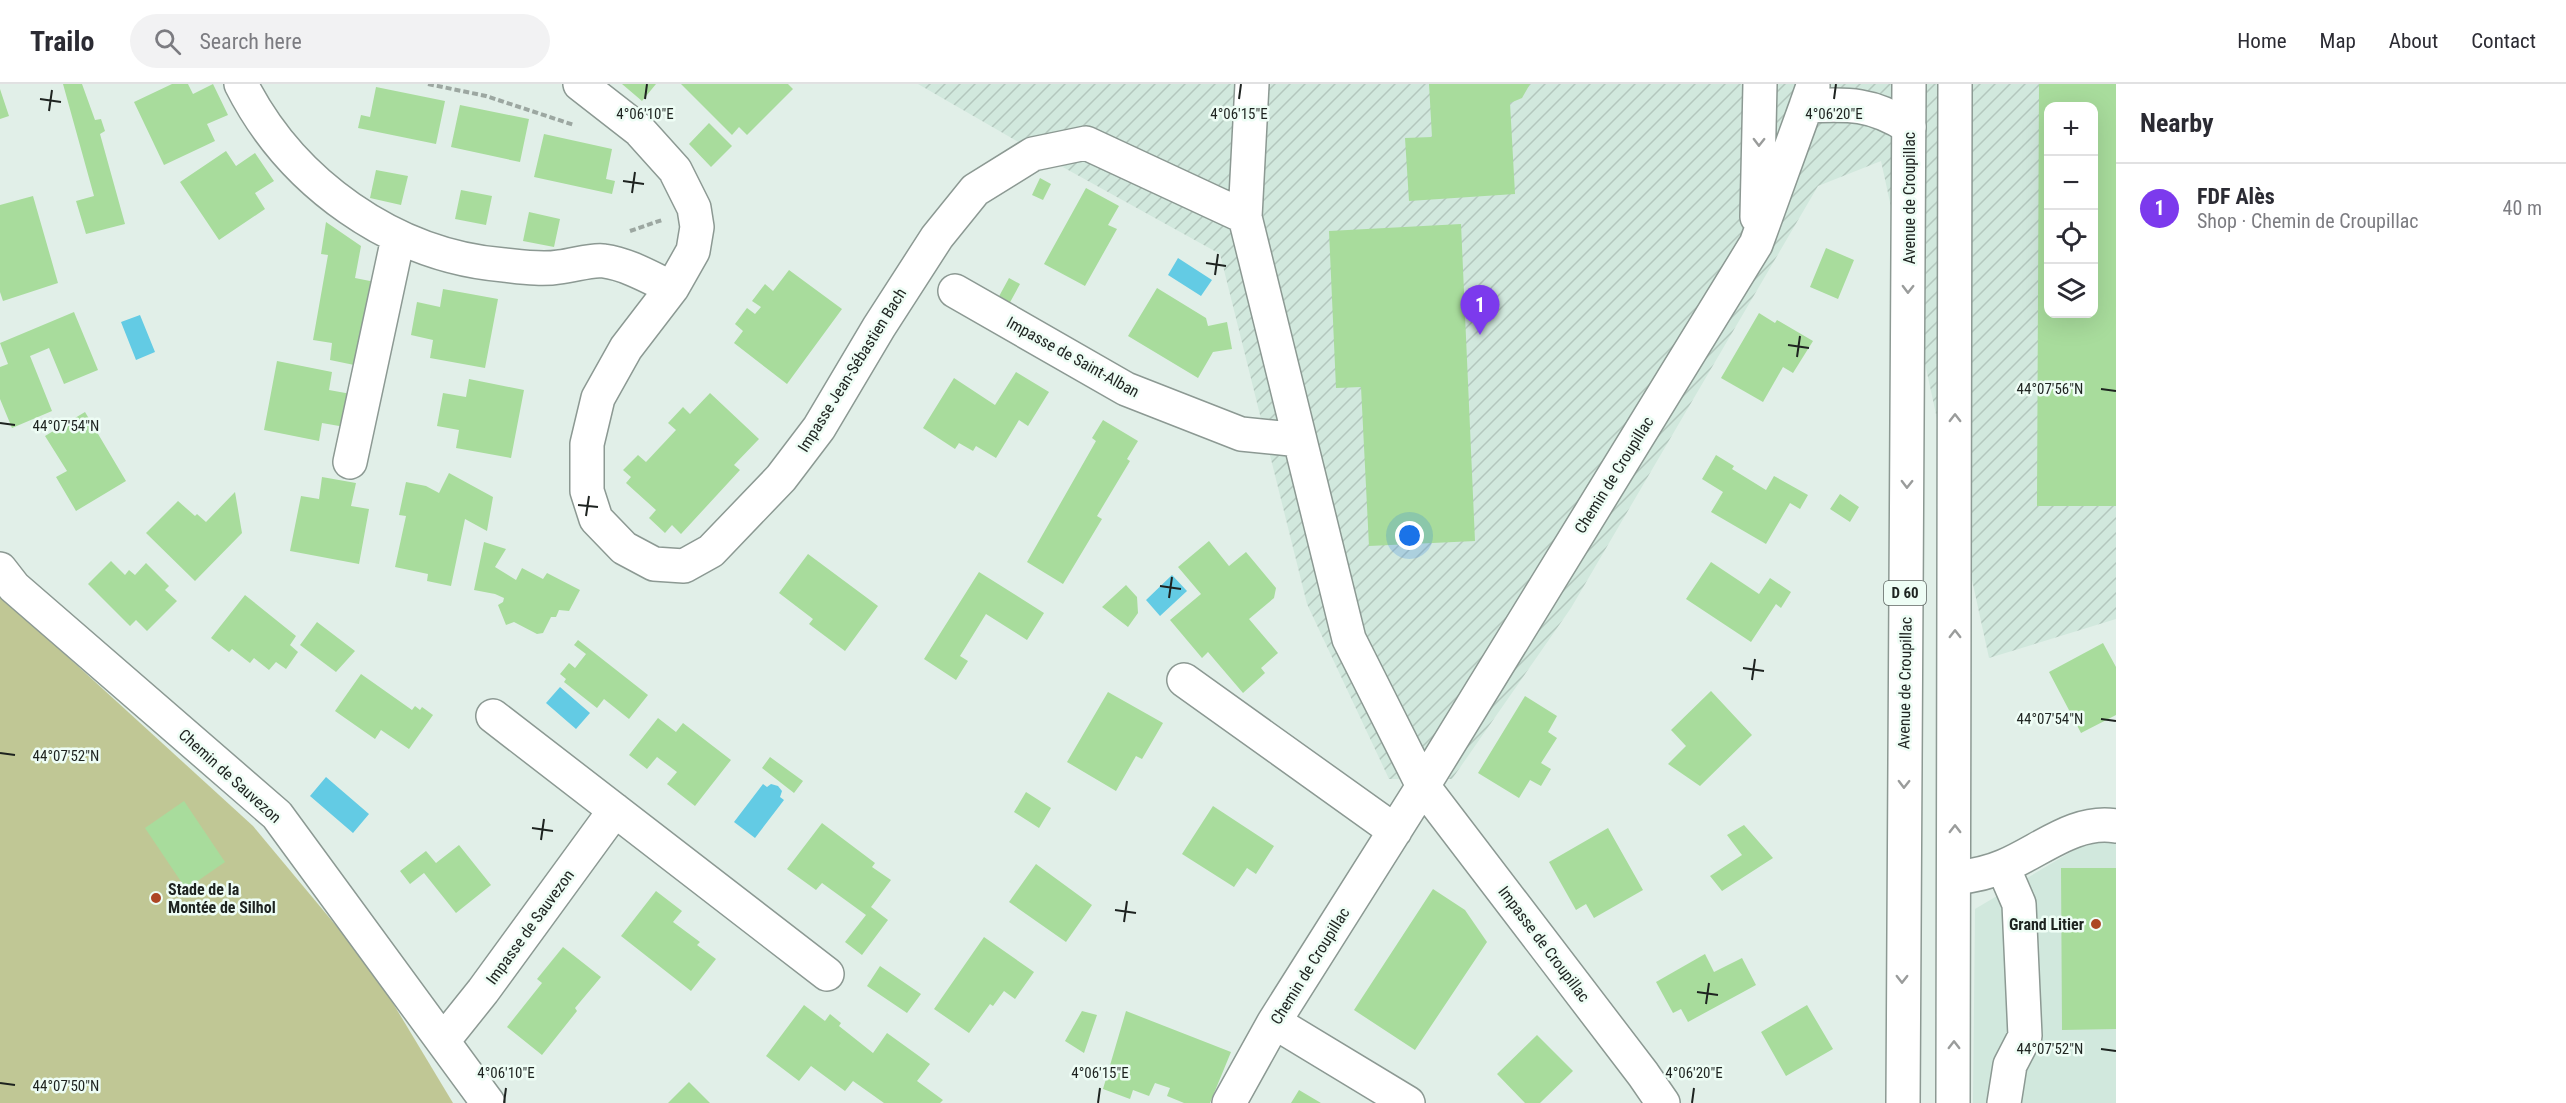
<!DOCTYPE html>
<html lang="en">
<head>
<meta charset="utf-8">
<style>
  body { margin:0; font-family:"Roboto Condensed",sans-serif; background:#f2f2f3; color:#2b2b33 }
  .controls { position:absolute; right:18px; top:18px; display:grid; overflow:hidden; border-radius:12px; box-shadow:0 6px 24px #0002 }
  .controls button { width:54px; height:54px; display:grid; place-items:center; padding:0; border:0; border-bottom:2px solid #e1e1e2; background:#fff; color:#2b2b33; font:30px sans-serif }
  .you { position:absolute; left:1410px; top:452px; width:21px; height:21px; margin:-15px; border:4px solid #fff; border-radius:50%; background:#1a73e8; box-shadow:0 0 0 9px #1a73e833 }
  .badge { display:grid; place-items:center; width:39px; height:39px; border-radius:50%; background:#7c3aed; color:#fff; font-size:20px; font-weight:700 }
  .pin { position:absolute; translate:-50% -50px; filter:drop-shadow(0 2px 3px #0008) }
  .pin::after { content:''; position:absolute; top:32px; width:21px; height:18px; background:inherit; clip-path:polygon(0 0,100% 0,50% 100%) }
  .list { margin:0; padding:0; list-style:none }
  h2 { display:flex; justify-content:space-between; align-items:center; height:78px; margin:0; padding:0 24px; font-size:26px }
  h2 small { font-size:20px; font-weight:400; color:#7c7c81 }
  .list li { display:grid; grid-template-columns:39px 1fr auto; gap:18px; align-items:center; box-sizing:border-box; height:90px; padding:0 24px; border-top:2px solid #e1e1e2 }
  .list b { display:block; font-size:22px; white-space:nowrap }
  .list p { margin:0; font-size:20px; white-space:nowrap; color:#7c7c81 }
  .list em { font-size:20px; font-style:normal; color:#7c7c81 }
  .icon { flex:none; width:33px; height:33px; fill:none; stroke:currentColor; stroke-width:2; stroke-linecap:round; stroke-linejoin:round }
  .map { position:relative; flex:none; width:2116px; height:1019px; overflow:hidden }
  header { display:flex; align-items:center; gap:36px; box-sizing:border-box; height:84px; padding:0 30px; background:#fff; border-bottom:2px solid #e1e1e2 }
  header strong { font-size:28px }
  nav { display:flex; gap:33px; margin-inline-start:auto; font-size:21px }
  .search { width:420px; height:54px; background:#f2f2f3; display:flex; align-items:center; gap:15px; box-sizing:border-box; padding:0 21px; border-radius:33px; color:#7c7c81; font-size:22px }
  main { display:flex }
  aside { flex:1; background:#fff }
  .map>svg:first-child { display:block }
  .built { fill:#d1e8dd }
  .industrial { fill:url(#industrial-furrows); fill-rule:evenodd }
  .pitch { fill:#c0c795 }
  .water { fill:#63cbe4 }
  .building { fill:#a8dc9c; fill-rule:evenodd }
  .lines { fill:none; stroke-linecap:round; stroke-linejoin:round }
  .minor-casing { stroke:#8c9993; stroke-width:36 }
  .major-casing { stroke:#8c9993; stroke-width:36 }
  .path { stroke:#9ca7a1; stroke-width:4; stroke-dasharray:6 3; stroke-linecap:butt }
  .minor { stroke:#fff; stroke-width:33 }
  .major { stroke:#fff; stroke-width:33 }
  .oneway { stroke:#9a9c9b }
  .ticks { fill:none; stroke:#1e2320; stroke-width:2 }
  .poi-dot { fill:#ad4624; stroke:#eefdf5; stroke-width:2 }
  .labels { text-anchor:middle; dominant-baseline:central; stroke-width:5; stroke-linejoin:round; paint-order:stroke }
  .shield { fill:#eefdf5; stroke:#5c6460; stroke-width:1.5 }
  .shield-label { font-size:15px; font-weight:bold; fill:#1e2320 }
  .street-label { font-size:16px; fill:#1e2320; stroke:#eefdf5 }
  .poi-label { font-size:16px; font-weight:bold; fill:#1e2320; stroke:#eefdf5; text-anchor:start }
  .ticks-label { font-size:15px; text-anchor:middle; fill:#1e2320; stroke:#eefdf5; stroke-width:5; stroke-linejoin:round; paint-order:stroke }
</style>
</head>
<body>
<header>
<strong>Trailo</strong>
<div class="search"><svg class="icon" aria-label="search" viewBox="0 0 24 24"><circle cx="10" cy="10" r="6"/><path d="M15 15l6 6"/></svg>Search here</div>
<nav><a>Home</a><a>Map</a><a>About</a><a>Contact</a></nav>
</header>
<main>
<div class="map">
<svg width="2116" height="1019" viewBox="0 0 2116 1019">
  <defs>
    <pattern id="industrial-furrows" width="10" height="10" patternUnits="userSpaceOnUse" patternTransform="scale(1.5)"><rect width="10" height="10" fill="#d1e8dd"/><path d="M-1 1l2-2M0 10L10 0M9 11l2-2" fill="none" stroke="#b3c7bd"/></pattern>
  </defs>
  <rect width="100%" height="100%" fill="#e1efe8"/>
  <!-- built -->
  <path class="built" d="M2096,753l20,5v261h-143l2,-194z"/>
  <!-- industrial -->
  <path class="industrial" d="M918,0h1198v535l-127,39 -108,-497 -63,25 -247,422 -119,171h-63l-82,-175 -87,-350 -179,-99zM2048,22h46v208h-46z"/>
  <!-- pitch -->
  <path class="pitch" d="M0,511l253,231 120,144 80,133h-453z"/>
  <!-- water -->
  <path class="water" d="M1178,174l34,22 -11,16 -33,-21z
    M140,231l15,37 -19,8 -15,-38z
    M1172,491l15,16 -27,25 -14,-16z
    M560,603l30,26 -14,16 -30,-26z
    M326,693l43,37 -16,19 -43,-37z
    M763,700l4,3 4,-3 7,2 4,5 -2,6 4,3 -29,38 -21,-16z"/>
  <!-- building -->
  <path class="building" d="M63,0h19l13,36 6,-1 4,12 -5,3 25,90 -39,10 -10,-33 18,-5z
    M172,0h16l5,10 20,-10 15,31 -21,9 8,17 -51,24 -30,-63z
    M622,0h34l-14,17z
    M681,0h107l5,5 -46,46 -8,-8 -7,8z
    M1429,0h101l-8,14 -12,5 5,91 -106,7 -4,-63 27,-1z
    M2039,0h77v422h-79zM2048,22h46v208h-46z
    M376,3l69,14 -9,43 -78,-16 3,-13 9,2z
    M0,5l9,27 -9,3z
    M460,21l69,14 -9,43 -69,-15z
    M709,39l23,23 -21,21 -22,-23z
    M544,50l68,15 -6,30 9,2 -3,13 -78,-17z
    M226,67l10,15 19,-13 19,28 -19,12 10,16 -46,31 -39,-58z
    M376,86l32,6 -7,29 -31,-7z
    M1040,94l11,6 -8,16 -11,-5z
    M1086,104l33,18 -11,19 9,4 -32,57 -41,-22z
    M461,106l31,6 -6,29 -31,-6z
    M33,112l25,87 -55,18 -3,-9v-87z
    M529,128l31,7 -6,28 -31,-6z
    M326,138l35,24 -6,32 20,4 -16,84 -29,-6 2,-17 -19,-3 15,-85 -7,-1z
    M1461,140l14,317 -106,5 -8,-159 -25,1 -7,-157z
    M1826,164l28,12 -16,39 -28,-12z
    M789,186l53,39 -55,75 -53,-41 9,-12 -8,-7 12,-16 8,6 6,-7 -9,-6 13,-17 8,7z
    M1009,194l11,6 -12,22 -11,-6z
    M1157,204l49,30 2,8 19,-4 5,27 -19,3 -15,26 -70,-42z
    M443,205l55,10 -13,69 -55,-10 3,-18 -22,-5 6,-33 23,5z
    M74,228l24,58 -34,14 -15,-36 -19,8 22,55 -40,17 -12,-29v-32l8,-3 -8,-21z
    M1759,229l16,10 2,-3 36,21 -20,32 -10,-6 -20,35 -42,-24z
    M277,277l55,11 -3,18 22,4 -6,33 -23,-4 -3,18 -55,-11z
    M1016,288l33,20 -21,34 -9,-6 -23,38 -20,-12 -3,5 -14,-8 -4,6 -32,-21 31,-50 41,27z
    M469,295l55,11 -13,68 -55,-10 3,-18 -22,-4 6,-33 23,4z
    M710,309l49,46 -25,26 6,5 -59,64 -9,-9 -7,8 -16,-15 7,-8 -30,-27 5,-6 -8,-7 15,-15 8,7 30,-32 -8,-7 15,-16 7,7z
    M85,328l41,69 -50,30 -20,-34 11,-6 -22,-35z
    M1103,336l35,21 -11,18 3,2 -33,55 5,3 -39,65 -36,-22 69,-121 -4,-3z
    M1716,371l18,11 -2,3 34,21 8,-14 34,19 -8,14 -10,-6 -24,41 -55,-32 12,-20 -21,-13z
    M449,389l44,24 -6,34 -22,-12 -14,67 -24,-5 1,-7 -33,-7 11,-51 -7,-1 7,-33 20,4 13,7z
    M322,393l34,6 -5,23 18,3 -10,55 -69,-13 11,-55 18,3z
    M235,408l7,41 -47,48 -49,-48 32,-32 17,15 2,-2 9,8z
    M1840,410l19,13 -9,15 -20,-13z
    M1209,457l20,25 17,-14 30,36 -2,10 -25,21 29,34 -17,15 4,5 -22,20 -35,-41 -6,6 -32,-38 31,-26 -23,-27z
    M484,458l22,7 -11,18 21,13 6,-12 21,11 4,-6 33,17 -11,21 -10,-1 -3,7h-5l-8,16 -6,1 -23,-12 -8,3 -8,-20 5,-3 1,-4 -9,-4 -21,-4z
    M808,470l70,52 -33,45 -36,-27 4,-5 -34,-26z
    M111,477l14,14 4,-5 6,5 11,-12 23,23 -4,4 12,11 -30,30 -11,-11 -6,6 -42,-42z
    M1711,478l48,32 11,-16 21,14 -10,16 -5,-4 -25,38 -65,-43z
    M979,488l65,41 -17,27 -41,-26 -26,42 8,5 -12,19 -32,-21z
    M1126,501l11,12 1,16 -10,14 -26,-20z
    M245,511l51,41 -6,9 8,7 -12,17 -10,-7 -7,8 -15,-12 -4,5 -18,-14 -3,3 -18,-14z
    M317,538l38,29 -19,21 -36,-27z
    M578,556l70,55 -19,24 -25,-20 -7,9 -33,-26 2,-3 -6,-5 9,-11 6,5 11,-14 -12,-9z
    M2103,559l13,24v48l-35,18 -32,-61z
    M361,590l51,36 3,-4 5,4 2,-3 11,8 -24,34 -28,-19 -6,9 -40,-28z
    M1711,607l41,44 -52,51 -32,-22 18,-18 -15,-16z
    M1108,608l55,31 -21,36 -6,-3 -20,35 -49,-29z
    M1525,612l32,20 -9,16 9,6 -16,25 10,6 -10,17 -11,-6 -11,18 -41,-25z
    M658,634l18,14 7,-9 48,37 -36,46 -28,-22 10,-12 -20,-15 -10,12 -18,-14z
    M770,673l33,24 -9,12 -32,-25z
    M1026,708l25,16 -12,20 -25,-16z
    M184,717l41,61 -39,27 -41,-61z
    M1213,722l61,40 -18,28 -9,-6 -13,19 -52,-33z
    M822,739l53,40 -3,4 19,13 -20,27 17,13 -26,35 -17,-13 21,-27 -44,-32 -6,7 -29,-21z
    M1744,741l29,33 -51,33 -12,-15 32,-21 -15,-20z
    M1608,744l35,62 -49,28 -8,-14 -10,6 -27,-48z
    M459,761l32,40 -35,28 -32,-40 -14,11 -10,-13 26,-20 10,12z
    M1036,780l56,41 -26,37 -57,-40z
    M2061,784h55v161l-54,1z
    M1433,805l32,21 22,32 -72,108 -61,-40z
    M656,807l26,20 -9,11 27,20 -3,3 19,14 -25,32 -70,-55z
    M984,853l50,35 -19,27 -11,-8 -11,15 -3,-2 -21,29 -35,-24z
    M563,863l38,30 -26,31 2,3 -35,44 -35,-28 35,-44 -5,-4z
    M1705,870l9,18 28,-14 14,27 -68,37 -7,-13 -8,4 -17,-31z
    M880,882l41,28 -14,19 -40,-27z
    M804,921l21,16 5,-7 11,9 -2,3 34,27 14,-20 43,31 -13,17 26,19 -3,3h-56l-31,-22 -8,10 -34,-25 -12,15 -33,-25z
    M1807,921l26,44 -47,27 -25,-44z
    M1082,927l15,4 -13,38 -19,-12z
    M1126,927l105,41 -21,51h-26l-17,-7 3,-8 -15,-5 -6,13 -16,-6 -3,9 -27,-10z
    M1537,951l36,36 -33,32h-15l-28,-29z
    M689,998l21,21h-42z
    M1299,1006l22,13h-30z"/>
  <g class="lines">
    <!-- minor casing -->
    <g class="minor-casing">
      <path id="minor" d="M241,0c50,99 152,172 263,181 18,2 38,5 55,2 14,-1 32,-8 45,-6 23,3 47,17 68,27
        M580,0l59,46 36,40 19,38 3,19 -4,24 -21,37 -46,60 -28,50 -11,46v47l9,28 28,29 30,16 30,2 27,-15 70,-73 38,-50 60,-101 58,-90 38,-47 58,-36 53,-11 159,74
        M1252,0l-7,133 104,422 74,147 220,288 20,29
        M1813,2l-7,20c43,-2 66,-3 103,21
        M1757,133l3,-133
        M955,207l171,98 115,45 59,6
        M350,378l48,-224
        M0,485l14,18 263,228 211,288
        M1184,596l211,151
        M493,632l334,258
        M2003,783l16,37 6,132 -15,29 -6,38
        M1955,794c17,-2 33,-5 49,-12 36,-15 71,-47 112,-40
        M1274,938l134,81
        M443,957l40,-50 132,-181
        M1229,1019l45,-81 149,-236 333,-542 50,-138"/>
    </g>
    <!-- major casing -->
    <g class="major-casing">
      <path id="major" d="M1903,1019l6,-1019
        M1953,1019l2,-1019"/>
    </g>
    <!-- path -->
    <path class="path" d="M428,0l58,12 88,29
      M630,147l32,-11"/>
    <!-- minor -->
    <use href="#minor" class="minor"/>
    <!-- major -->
    <use href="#major" class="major"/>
  </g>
  <!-- one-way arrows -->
  <defs><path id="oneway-chevron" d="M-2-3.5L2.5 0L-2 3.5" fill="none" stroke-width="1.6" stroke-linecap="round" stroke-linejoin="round" transform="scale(1.5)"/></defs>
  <g class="oneway">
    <use href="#oneway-chevron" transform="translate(1759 58) rotate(91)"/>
    <use href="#oneway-chevron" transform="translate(1908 205) rotate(91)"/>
    <use href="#oneway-chevron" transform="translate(1955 334) rotate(-90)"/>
    <use href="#oneway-chevron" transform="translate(1907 400) rotate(91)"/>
    <use href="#oneway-chevron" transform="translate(1955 550) rotate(-90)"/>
    <use href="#oneway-chevron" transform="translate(1904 700) rotate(91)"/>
    <use href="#oneway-chevron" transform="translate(1955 745) rotate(-90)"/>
    <use href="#oneway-chevron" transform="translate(1902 895) rotate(90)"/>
    <use href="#oneway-chevron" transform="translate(1954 961) rotate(-90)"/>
  </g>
  <!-- ticks -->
  <path class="ticks" d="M40,15l21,3M645,15l2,-15M1239,15l2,-15M1834,15l2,-15M49,27l3,-21M623,97l21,3M632,109l3,-21M1206,179l20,3M1215,191l3,-21M1788,261l21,3M1797,273l3,-21M2101,305l15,2M0,339l15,2M578,421l20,2M586,432l3,-20M1160,502l21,3M1169,514l3,-21M1743,584l21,3M1752,596l3,-21M2101,635l15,2M0,669l15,2M532,744l21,3M541,756l3,-21M1115,826l21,3M1124,838l3,-21M1697,908l21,3M1706,920l3,-21M2101,965l15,2M0,999l15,2M504,1019l2,-15M1098,1019l2,-15M1692,1019l2,-15"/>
  <!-- markers -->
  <g class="poi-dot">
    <circle cx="156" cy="814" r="6"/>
    <circle cx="2096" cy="840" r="6"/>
  </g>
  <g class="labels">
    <!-- shield labels -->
    <rect class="shield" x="1884" y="497" width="42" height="24" rx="4.5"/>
    <g class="shield-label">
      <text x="1905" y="509">D 60</text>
    </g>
    <!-- street labels -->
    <g class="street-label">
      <text transform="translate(1909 114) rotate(-90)">Avenue de Croupillac</text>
      <text transform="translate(1073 273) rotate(29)">Impasse de Saint-Alban</text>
      <text transform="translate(852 286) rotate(-58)">Impasse Jean-Sébastien Bach</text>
      <text transform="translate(1614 391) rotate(-58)">Chemin de Croupillac</text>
      <text transform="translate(1905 599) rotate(-89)">Avenue de Croupillac</text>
      <text transform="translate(230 692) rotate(42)">Chemin de Sauvezon</text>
      <text transform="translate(530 843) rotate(-54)">Impasse de Sauvezon</text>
      <text transform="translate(1544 860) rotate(53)">Impasse de Croupillac</text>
      <text transform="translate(1310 882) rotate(-58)">Chemin de Croupillac</text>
    </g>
    <!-- poi labels -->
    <g class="poi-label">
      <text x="168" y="805">Stade de la<tspan x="168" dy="18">Montée de Silhol</tspan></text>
      <text x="2084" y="840" text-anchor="end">Grand Litier</text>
    </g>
  </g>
  <g class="ticks-label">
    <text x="645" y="35">4°06'10"E</text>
    <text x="1239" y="35">4°06'15"E</text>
    <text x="1834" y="35">4°06'20"E</text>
    <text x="2050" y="310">44°07'56"N</text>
    <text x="66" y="347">44°07'54"N</text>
    <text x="2050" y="640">44°07'54"N</text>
    <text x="66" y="677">44°07'52"N</text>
    <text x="2050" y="970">44°07'52"N</text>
    <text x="506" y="994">4°06'10"E</text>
    <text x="1100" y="994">4°06'15"E</text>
    <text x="1694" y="994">4°06'20"E</text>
    <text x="66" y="1007">44°07'50"N</text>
  </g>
</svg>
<div class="controls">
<button>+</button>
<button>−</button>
<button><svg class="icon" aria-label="locate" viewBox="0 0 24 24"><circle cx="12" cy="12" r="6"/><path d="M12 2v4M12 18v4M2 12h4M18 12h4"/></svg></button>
<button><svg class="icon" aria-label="layers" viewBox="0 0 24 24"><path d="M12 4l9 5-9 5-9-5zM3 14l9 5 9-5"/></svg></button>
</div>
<div class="you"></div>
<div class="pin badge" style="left:1480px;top:251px">1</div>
</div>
<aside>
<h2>Nearby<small></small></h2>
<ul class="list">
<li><span class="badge">1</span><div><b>FDF Alès</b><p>Shop · Chemin de Croupillac</p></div><em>40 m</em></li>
</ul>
</aside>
</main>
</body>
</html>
